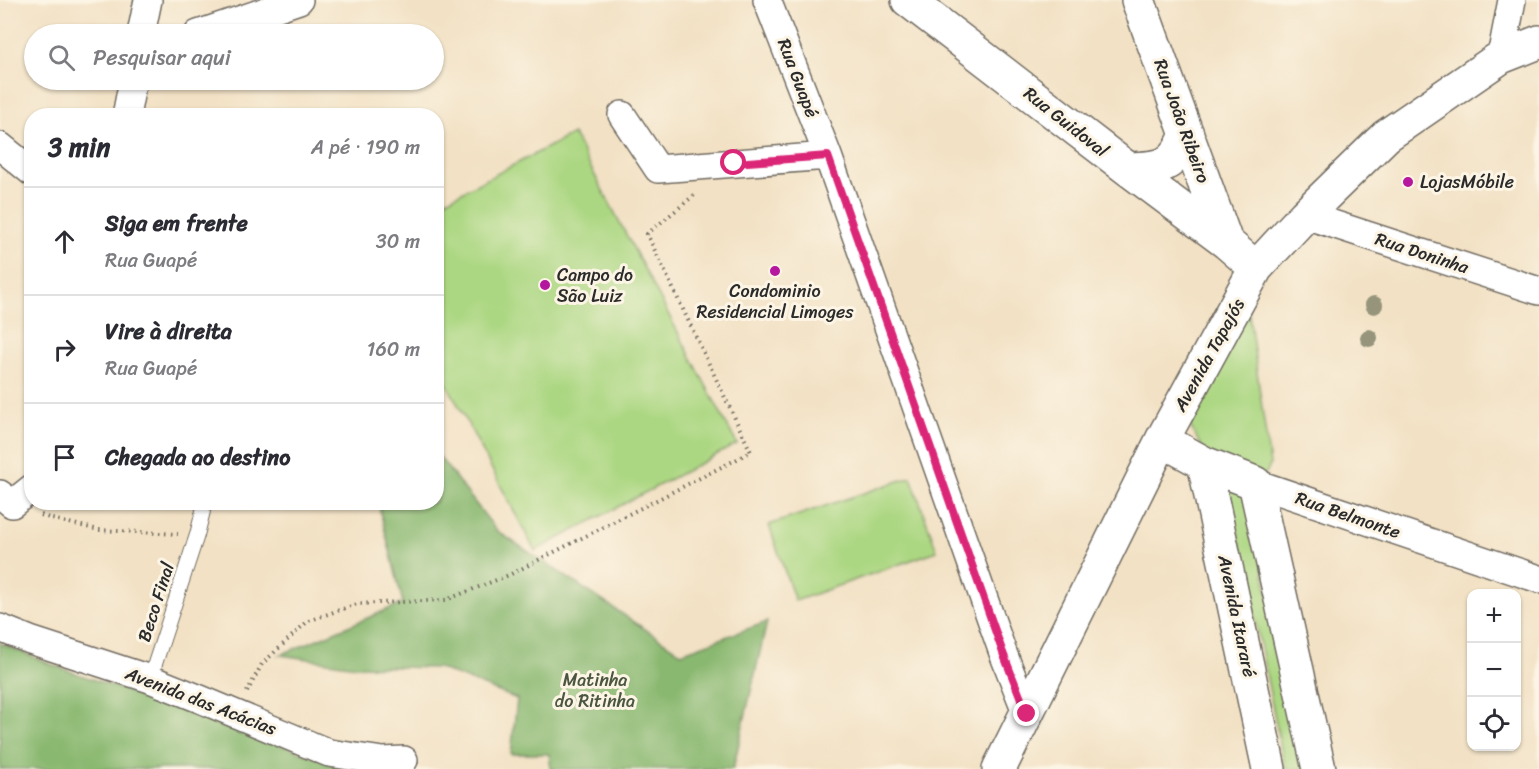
<!DOCTYPE html>
<html lang="pt">
<head>
<meta charset="utf-8">
<style>
  body { margin:0; font-family:Sriracha,sans-serif; background:#f7f7f7; color:#2b2b33 }
  .controls { position:absolute; right:18px; bottom:18px; display:grid; overflow:hidden; border-radius:12px; box-shadow:0 2px 4px #0004 }
  .controls button { width:54px; height:54px; display:grid; place-items:center; padding:0; border:0; border-bottom:2px solid #e1e1e2; background:#fff; color:#2b2b33; font:30px sans-serif }
  .stop { position:absolute; width:18px; height:18px; margin:-14px; border:4px solid #db2777; border-radius:50%; background:#fff }
  .stop.end { background:#db2777; border-color:#fff; box-shadow:0 2px 6px #0008 }
  .list { margin:0; padding:0; list-style:none }
  h2 { display:flex; justify-content:space-between; align-items:center; height:78px; margin:0; padding:0 24px; font-size:26px }
  h2 small { font-size:20px; font-weight:400; color:#7c7c81 }
  .list li { display:grid; grid-template-columns:39px 1fr auto; gap:18px; align-items:center; box-sizing:border-box; height:108px; padding:0 24px; border-top:2px solid #e1e1e2 }
  .list b { display:block; font-size:22px; white-space:nowrap }
  .list p { margin:0; font-size:20px; white-space:nowrap; color:#7c7c81 }
  .list em { font-size:20px; font-style:normal; color:#7c7c81 }
  .icon { flex:none; width:33px; height:33px; fill:none; stroke:currentColor; stroke-width:2; stroke-linecap:round; stroke-linejoin:round }
  .map { position:relative; flex:none; width:1539px; height:769px; overflow:hidden }
  .search { position:absolute; background:#fff; box-shadow:0 2px 4px #0004; left:24px; top:24px; width:420px; height:66px; display:flex; align-items:center; gap:15px; box-sizing:border-box; padding:0 21px; border-radius:33px; color:#7c7c81; font-size:22px }
  .panel { position:absolute; background:#fff; box-shadow:0 2px 4px #0004; left:24px; top:108px; width:420px; height:402px; border-radius:24px }
  .map>svg:first-child { display:block }
  .green { fill:#acd782; stroke:#6c8156; stroke-width:1.5 }
  .forest { fill:#89b870; stroke:#5a724e; stroke-width:1.5 }
  .lines { fill:none; stroke-linecap:round; stroke-linejoin:round }
  .lane-casing { stroke:#716b61; stroke-width:16 }
  .street-casing { stroke:#716b61; stroke-width:30 }
  .secondary-casing { stroke:#716b61; stroke-width:36 }
  .path { stroke:#716b61; stroke-width:4; stroke-dasharray:1.5 4.5; stroke-linecap:butt }
  .lane { stroke:#fff; stroke-width:14 }
  .street { stroke:#fff; stroke-width:27 }
  .secondary { stroke:#fff; stroke-width:33 }
  .tree { fill:#96957c }
  .route { stroke:#db2777; stroke-width:8 }
  .poi-dot { fill:#b5179e; stroke:#fcf5e5; stroke-width:2 }
  .labels { text-anchor:middle; dominant-baseline:central; stroke-width:6; stroke-linejoin:round; paint-order:stroke }
  .street-label { font-size:18px; fill:#2b2b2b; stroke:#fcf5e5 }
  .poi-label { font-size:18px; fill:#2b2b2b; stroke:#fcf5e5; text-anchor:start }
  .park-label { font-size:18px; fill:#4b5641; stroke:#fcf5e5 }
</style>
</head>
<body>
<div class="map">
<svg width="1539" height="769" viewBox="0 0 1539 769">
  <rect width="100%" height="100%" fill="#fcf5e5"/>
  <filter id="ink" filterUnits="userSpaceOnUse"><feTurbulence type="fractalNoise" baseFrequency=".0167" numOctaves="2"/><feDisplacementMap in="SourceGraphic" scale="12" xChannelSelector="R" yChannelSelector="G"/><feConvolveMatrix kernelMatrix="1 2 1 2 8 2 1 2 1" color-interpolation-filters="sRGB"/></filter>
  <filter id="wash" filterUnits="userSpaceOnUse"><feTurbulence type="fractalNoise" baseFrequency=".008" numOctaves="4" result="noise"/><feDisplacementMap in="SourceGraphic" scale="24" xChannelSelector="R" yChannelSelector="G"/><feGaussianBlur stdDeviation="1.35" result="paint"/><feColorMatrix in="noise" values="0 0 0 0 0 0 0 0 0 0 0 0 0 0 0 0 0 1.4 0 .05"/><feComposite in="paint" operator="in"/></filter>
  <g filter="url(#wash)">
    <rect width="100%" height="100%" fill="#f2e1c4"/>
    <!-- green -->
    <path class="green" d="M573,134l164,310 -202,107 -98,-186v-160z
      M1248,307l22,158 -20,40 54,264h-19l-53,-266 -43,-79z
      M911,477l26,74 -142,50 -26,-76z"/>
    <!-- forest -->
    <path class="forest" d="M437,454l60,77 184,122 86,-31 -34,147h-182l-2,-15h-38l6,-55 -79,-31 -82,-2 -76,-11 123,-52 -25,-100 58,-1z
      M0,643l55,23 295,103h-350z"/>
  </g>
  <g filter="url(#ink)">
    <g class="lines">
      <!-- lane casing -->
      <g class="lane-casing">
        <path id="lane" d="M150,679l47,-144 6,-24"/>
      </g>
      <!-- street casing -->
      <g class="street-casing">
        <path id="street" d="M767,0l61,156 175,497 24,61
          M141,34l7,-34
          M198,34l101,-34
          M1501,57l11,-57
          M622,115l36,54 170,-13
          M126,116l7,-36
          M0,146l32,26
          M1305,215l234,76
          M1255,483l284,96
          M0,494l12,10 20,-16
          M0,628l30,12 120,39 50,20 129,54 54,8 21,-1"/>
      </g>
      <!-- secondary casing -->
      <g class="secondary-casing">
        <path id="secondary" d="M908,0l220,169 98,73 30,26
          M1138,0l88,242
          M1128,169c33,-1 46,-1 59,-35
          M1162,440l42,23 51,20 64,286
          M1204,463l65,306
          M999,769l163,-329 94,-172 49,-53 81,-79 115,-79 38,-15"/>
      </g>
      <!-- path -->
      <path class="path" d="M41,515l11,4 47,11 79,4
        M247,692l15,-28 46,-43 49,-17 89,-4 63,-25 242,-123 -104,-218 50,-41"/>
      <!-- lane -->
      <use href="#lane" class="lane"/>
      <!-- street -->
      <use href="#street" class="street"/>
      <!-- secondary -->
      <use href="#secondary" class="secondary"/>
    </g>
    <!-- trees -->
    <g class="tree">
      <circle cx="1374" cy="305" r="9"/>
      <circle cx="1369" cy="338" r="9"/>
    </g>
  </g>
  <g class="lines" filter="url(#ink)">
    <!-- route -->
    <path class="route" d="M734,163l94,-7 175,497 24,61"/>
  </g>
  <!-- markers -->
  <g class="poi-dot">
    <circle cx="1408" cy="182" r="6"/>
    <circle cx="775" cy="271" r="6"/>
    <circle cx="545" cy="285" r="6"/>
  </g>
  <g class="labels">
    <!-- street labels -->
    <g class="street-label">
      <text transform="translate(798 78) rotate(69)">Rua Guapé</text>
      <text transform="translate(1182 121) rotate(70)">Rua João Ribeiro</text>
      <text transform="translate(1066 122) rotate(38)">Rua Guidoval</text>
      <text transform="translate(1422 253) rotate(18)">Rua Doninha</text>
      <text transform="translate(1209 355) rotate(-61)">Avenida Tapajós</text>
      <text transform="translate(1348 515) rotate(19)">Rua Belmonte</text>
      <text transform="translate(156 602) rotate(-72)">Beco Final</text>
      <text transform="translate(1237 616) rotate(78)">Avenida Itararé</text>
      <text transform="translate(201 701) rotate(21)">Avenida das Acácias</text>
    </g>
    <!-- poi labels -->
    <g class="poi-label">
      <text x="1420" y="182">LojasMóbile</text>
      <text x="557" y="275">Campo do<tspan x="557" dy="21">São Luiz</tspan></text>
      <text x="775" y="291" text-anchor="middle">Condominio<tspan x="775" dy="21">Residencial Limoges</tspan></text>
    </g>
    <!-- park labels -->
    <g class="park-label">
      <text x="595" y="680">Matinha<tspan x="595" dy="21">do Ritinha</tspan></text>
    </g>
  </g>
</svg>
<div class="controls">
<button>+</button>
<button>−</button>
<button><svg class="icon" aria-label="locate" viewBox="0 0 24 24"><circle cx="12" cy="12" r="6"/><path d="M12 2v4M12 18v4M2 12h4M18 12h4"/></svg></button>
</div>
<div class="stop" style="left:734px;top:163px"></div>
<div class="stop end" style="left:1027px;top:714px"></div>
<div class="search"><svg class="icon" aria-label="search" viewBox="0 0 24 24"><circle cx="10" cy="10" r="6"/><path d="M15 15l6 6"/></svg>Pesquisar aqui</div>
<section class="panel">
<h2>3 min<small>A pé · 190 m</small></h2>
<ul class="list">
<li><svg class="icon" aria-label="ahead" viewBox="0 0 24 24"><path d="M12 20V5M6 11l6-6 6 6"/></svg><div><b>Siga em frente</b><p>Rua Guapé</p></div><em>30 m</em></li>
<li><svg class="icon" aria-label="right" viewBox="0 0 24 24"><path d="M7 20v-9h11M14 6l5 5-5 5"/></svg><div><b>Vire à direita</b><p>Rua Guapé</p></div><em>160 m</em></li>
<li><svg class="icon" aria-label="arrive" viewBox="0 0 24 24"><path d="M6 21V4h12l-3 4 3 4H6"/></svg><div><b>Chegada ao destino</b></div></li>
</ul>
</section>
</div>
</body>
</html>
